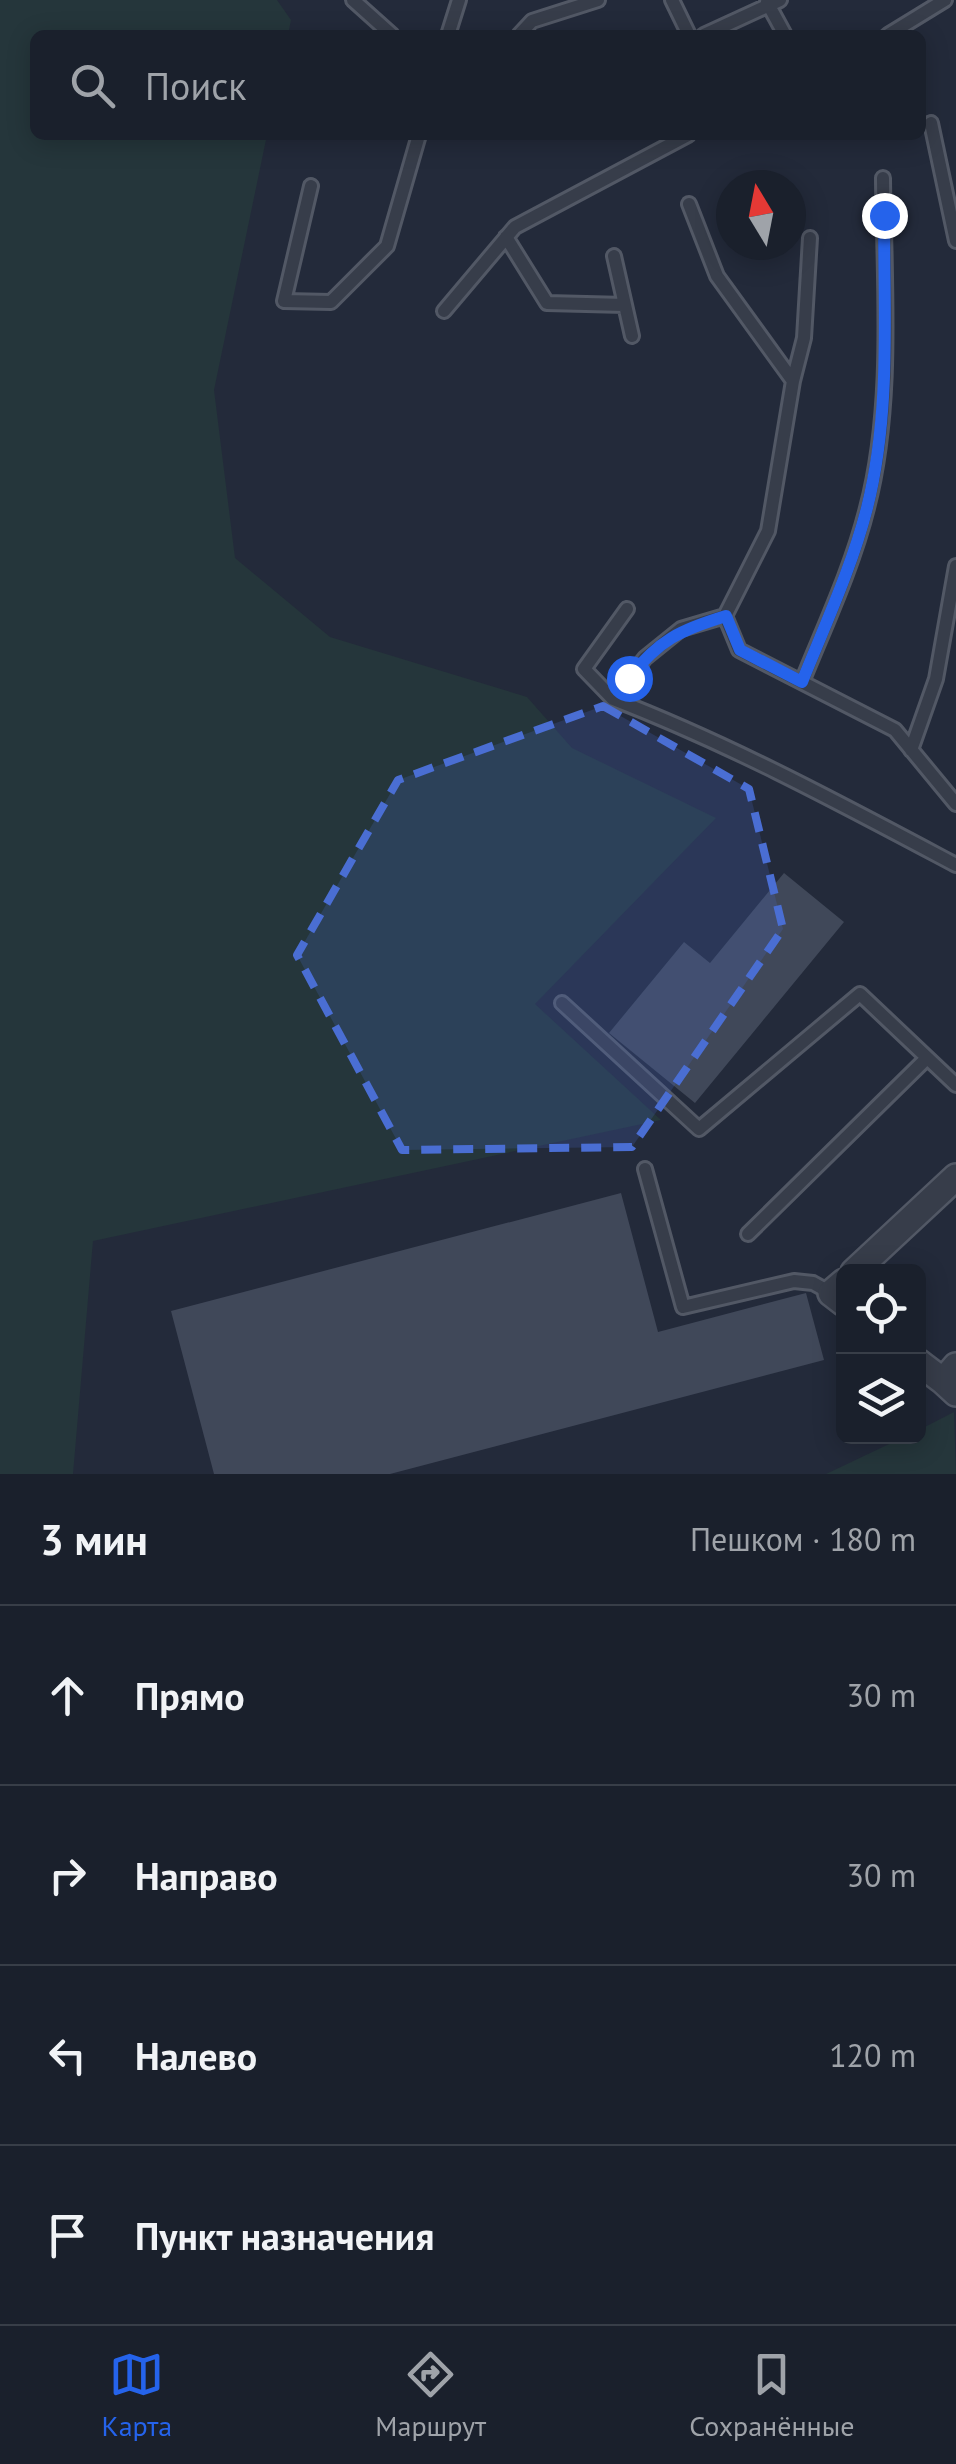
<!DOCTYPE html>
<html lang="ru">
<head>
<meta charset="utf-8">
<style>
  body { margin:0; font-family:"PT Sans",sans-serif; background:#272d38; color:#f1f3f6 }
  .controls { position:absolute; right:30px; bottom:30px; display:grid; overflow:hidden; border-radius:15px; box-shadow:0 5px 25px #0003 }
  .controls button { width:90px; height:90px; display:grid; place-items:center; padding:0; border:0; border-bottom:2px solid #383e48; background:#1a202c; color:#f1f3f6; font:50px sans-serif }
  .compass { position:absolute; left:716px; top:170px; width:90px; height:90px; border-radius:50%; background:#1a202c; box-shadow:0 5px 25px #0003; rotate:350deg }
  .stop { position:absolute; width:30px; height:30px; margin:-22px; border:8px solid #2563eb; border-radius:50%; background:#fff }
  .stop.end { background:#2563eb; border-color:#fff; box-shadow:0 2px 10px #0008 }
  .list { margin:0; padding:0; list-style:none }
  h2 { display:flex; justify-content:space-between; align-items:center; height:130px; margin:0; padding:0 40px; font-size:42px }
  h2 small { font-size:32px; font-weight:400; color:#9fa3a9 }
  .list li { display:grid; grid-template-columns:65px 1fr auto; gap:30px; align-items:center; box-sizing:border-box; height:180px; padding:0 40px; border-top:2px solid #383e48 }
  .list b { display:block; font-size:38px; white-space:nowrap }
  .list em { font-size:32px; font-style:normal; color:#9fa3a9 }
  .icon { flex:none; width:55px; height:55px; fill:none; stroke:currentColor; stroke-width:2; stroke-linecap:round; stroke-linejoin:round }
  .map { position:relative; flex:none; width:956px; height:1474px; overflow:hidden }
  .search { position:absolute; background:#1a202c; box-shadow:0 5px 25px #0003; left:30px; right:30px; top:30px; height:110px; display:flex; align-items:center; gap:25px; box-sizing:border-box; padding:0 35px; border-radius:15px; color:#9fa3a9; font-size:38px }
  .sheet { height:850px; background:#1a202c }
  nav { display:flex; justify-content:space-around; align-items:center; box-sizing:border-box; height:140px; border-top:2px solid #383e48; background:#1a202c; font-size:28px; color:#9fa3a9 }
  nav a { display:grid; justify-items:center; gap:5px }
  nav .on { color:#2563eb }
  .map>svg:first-child { display:block }
  .green { fill:#25363b }
  .building { fill:#404859 }
  .lines { fill:none; stroke-linecap:round; stroke-linejoin:round }
  .service-casing { stroke:#525865; stroke-width:18 }
  .minor-casing { stroke:#525865; stroke-width:30 }
  .service { stroke:#373d4a; stroke-width:12 }
  .minor { stroke:#373d4a; stroke-width:25 }
  .route { stroke:#2563eb; stroke-width:12 }
  .marked { fill:#4a6ed3; fill-opacity:0.2; stroke:#4a6ed3; stroke-width:8; stroke-dasharray:20 12; stroke-linejoin:round }
</style>
</head>
<body>
<div class="map">
<svg width="956" height="1474" viewBox="0 0 956 1474">
  <rect width="100%" height="100%" fill="#232a3a"/>
  <!-- green -->
  <path class="green" d="M0,0h277l14,20 -3,15h-253v100h232l-53,255 21,168 95,79 197,60 45,51 144,70 -181,186 126,116 -568,121 -20,233h-73z
    M954,1412l2,62h-130l78,-37 14,-1 1,-6z"/>
  <!-- building -->
  <path class="building" d="M784,873l60,49 -149,181 -86,-70 75,-91 26,21z
    M621,1193l37,139 148,-39 18,67 -434,114h-176l-43,-163z"/>
  <g class="lines">
    <!-- service casing -->
    <g class="service-casing">
      <path id="service" d="M353,0l39,35
        M672,0l17,35
        M767,2l18,33
        M448,35l11,-35
        M519,35l13,-14 66,-21
        M704,35l76,-35
        M888,35l57,-35
        M931,123l25,118
        M311,186l-27,115 47,1 56,-56 32,-111
        M689,204l28,72 76,105
        M506,237l41,66 78,2
        M810,238l-6,100 -11,43 -25,150 -43,85 -44,13 -36,29 -32,41c119,46 230,106 343,166
        M614,256l18,80
        M444,311l71,-84 173,-92
        M725,616l14,34 156,80 61,74
        M802,682c23,-57 50,-114 65,-174 27,-103 17,-224 16,-330
        M613,699l-29,-30 43,-60
        M911,750l25,-71 20,-113
        M562,1003l137,126 161,-135 96,91
        M645,1169l38,138 111,-26 19,2 18,10
        M748,1234l179,-176"/>
    </g>
    <!-- minor casing -->
    <g class="minor-casing">
      <path id="minor" d="M854,1272l102,-95
        M844,1282l-13,11 13,10
        M918,1362l25,19
        M956,1366l-13,15 13,12"/>
    </g>
    <!-- service -->
    <use href="#service" class="service"/>
    <!-- minor -->
    <use href="#minor" class="minor"/>
  </g>
  <g class="lines">
    <!-- route -->
    <path class="route" d="M629,678c30,-38 51,-48 97,-62l14,34 62,32c23,-57 50,-115 65,-174 24,-95 17,-196 17,-293"/>
  </g>
  <!-- marked area -->
  <path class="marked" d="M603,706l146,83 34,140 -151,218 -230,3 -105,-195 101,-175z"/>
</svg>
<div class="controls">
<button><svg class="icon" aria-label="locate" viewBox="0 0 24 24"><circle cx="12" cy="12" r="6"/><path d="M12 2v4M12 18v4M2 12h4M18 12h4"/></svg></button>
<button><svg class="icon" aria-label="layers" viewBox="0 0 24 24"><path d="M12 4l9 5-9 5-9-5zM3 14l9 5 9-5"/></svg></button>
</div>
<svg class="compass" viewBox="-18 -18 36 36"><path d="M0-13l5 13h-10z" fill="#e53935"/><path d="M0 13l5-13h-10z" fill="#9fa3a9"/></svg>
<div class="stop" style="left:629px;top:678px"></div>
<div class="stop end" style="left:884px;top:215px"></div>
<div class="search"><svg class="icon" aria-label="search" viewBox="0 0 24 24"><circle cx="10" cy="10" r="6"/><path d="M15 15l6 6"/></svg>Поиск</div>
</div>
<section class="sheet">
<h2>3 мин<small>Пешком · 180 m</small></h2>
<ul class="list">
<li><svg class="icon" aria-label="ahead" viewBox="0 0 24 24"><path d="M12 20V5M6 11l6-6 6 6"/></svg><div><b>Прямо</b></div><em>30 m</em></li>
<li><svg class="icon" aria-label="right" viewBox="0 0 24 24"><path d="M7 20v-9h11M14 6l5 5-5 5"/></svg><div><b>Направо</b></div><em>30 m</em></li>
<li><svg class="icon" aria-label="left" viewBox="0 0 24 24"><path d="M17 20v-9H6M10 6l-5 5 5 5"/></svg><div><b>Налево</b></div><em>120 m</em></li>
<li><svg class="icon" aria-label="arrive" viewBox="0 0 24 24"><path d="M6 21V4h12l-3 4 3 4H6"/></svg><div><b>Пункт назначения</b></div></li>
</ul>
</section>
<nav>
<a class="on"><svg class="icon" aria-label="map" viewBox="0 0 24 24"><path d="M3 6l6-2 6 2 6-2v14l-6 2-6-2-6 2zM9 4v14M15 6v14"/></svg>Карта</a>
<a><svg class="icon" aria-label="directions" viewBox="0 0 24 24"><path d="M12 3l9 9-9 9-9-9zM9 14v-3h6M13 9l2 2-2 2"/></svg>Маршрут</a>
<a><svg class="icon" aria-label="saved" viewBox="0 0 24 24"><path d="M7 4h10v16l-5-4-5 4z"/></svg>Сохранённые</a>
</nav>
</body>
</html>
